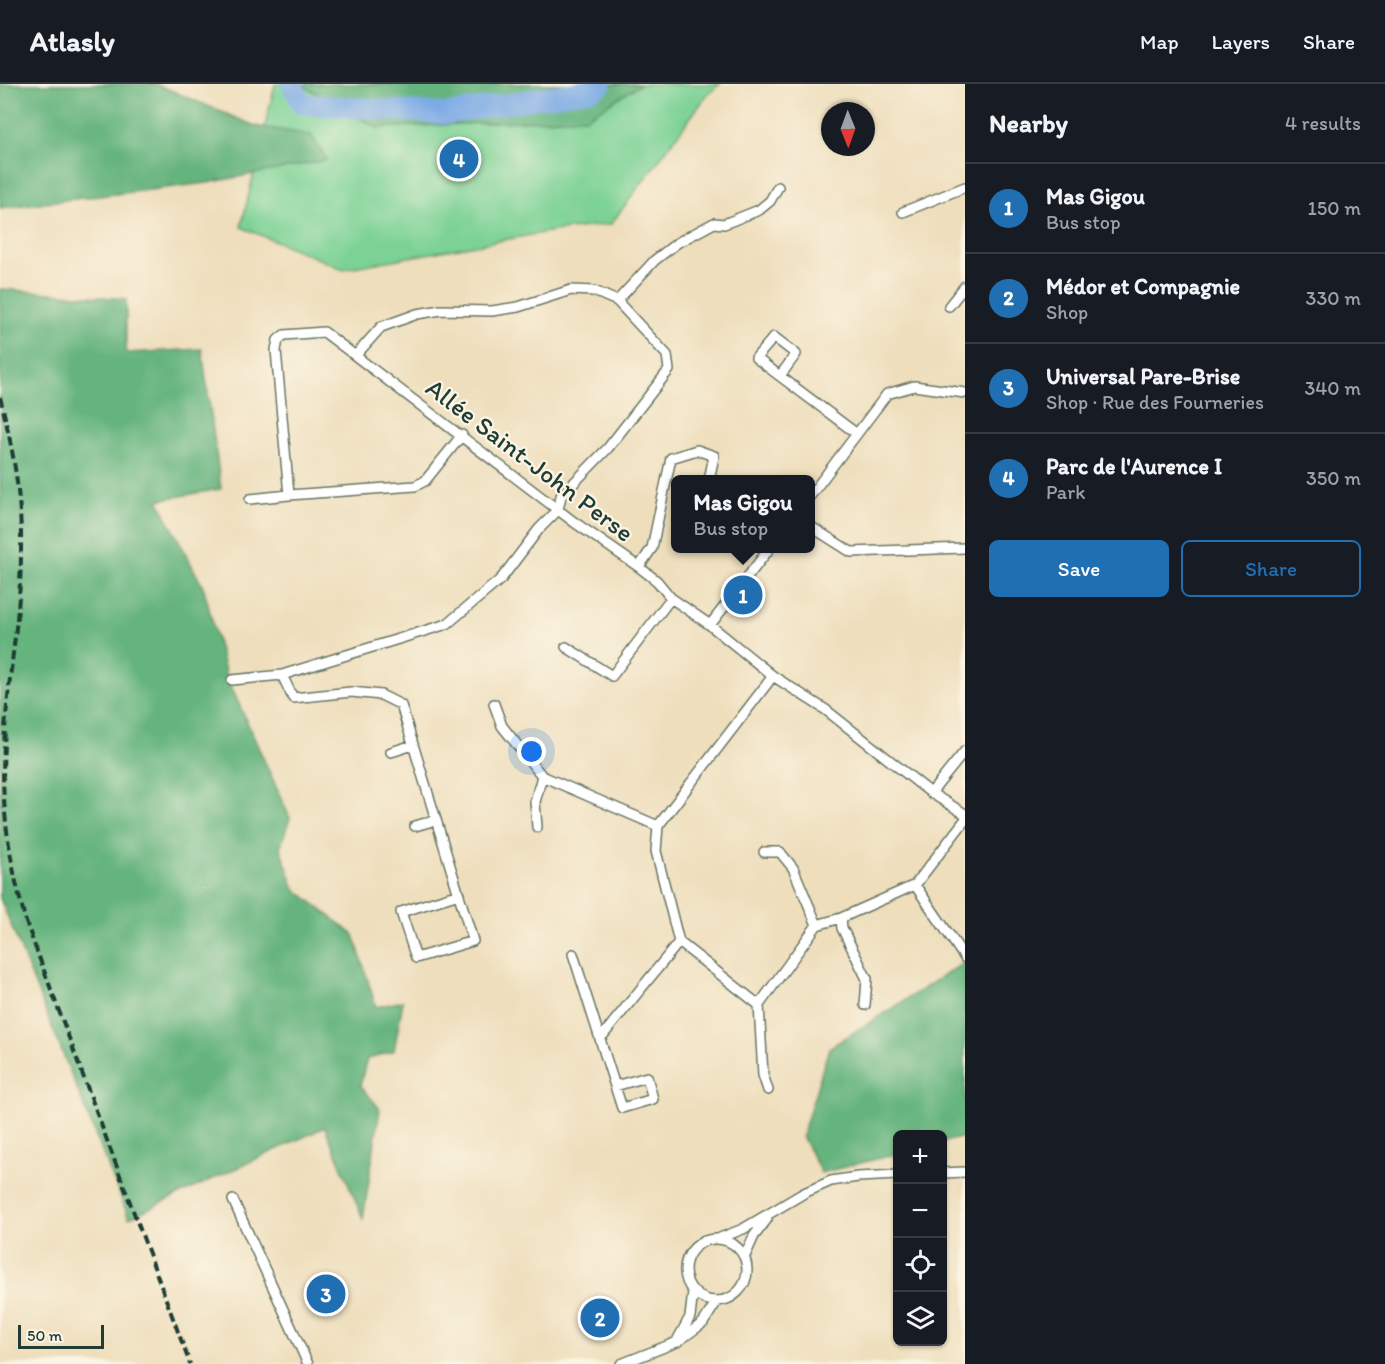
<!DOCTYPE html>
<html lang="en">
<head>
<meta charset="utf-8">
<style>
  body { margin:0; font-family:Itim,sans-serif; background:#242831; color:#f1f3f6 }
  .controls { position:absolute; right:18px; bottom:18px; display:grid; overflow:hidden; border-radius:9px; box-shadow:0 2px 4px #0004 }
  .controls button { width:54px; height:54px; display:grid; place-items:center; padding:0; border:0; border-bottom:2px solid #363941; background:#171b24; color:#f1f3f6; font:30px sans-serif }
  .compass { position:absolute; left:821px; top:18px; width:54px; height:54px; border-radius:50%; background:#171b24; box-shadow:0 2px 4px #0004; rotate:179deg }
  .scale { position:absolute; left:18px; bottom:15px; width:86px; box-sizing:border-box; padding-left:6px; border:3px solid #1f3d34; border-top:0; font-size:16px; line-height:21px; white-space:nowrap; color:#1f3d34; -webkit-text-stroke:4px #fcf5e5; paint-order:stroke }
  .you { position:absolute; left:532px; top:668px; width:21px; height:21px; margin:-15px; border:4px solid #fff; border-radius:50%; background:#1a73e8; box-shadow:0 0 0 9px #1a73e833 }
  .badge { display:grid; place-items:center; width:39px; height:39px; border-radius:50%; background:#1f6fb2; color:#fff; font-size:20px; font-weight:700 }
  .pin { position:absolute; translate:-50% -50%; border:3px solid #fff; box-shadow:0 2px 6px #0006 }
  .popup { position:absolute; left:671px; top:391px; width:144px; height:78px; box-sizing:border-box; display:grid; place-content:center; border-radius:9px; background:#171b24; filter:drop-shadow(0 2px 4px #0005); font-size:20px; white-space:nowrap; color:#9ea1a6 }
  .popup b { font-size:22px; color:#f1f3f6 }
  .popup::after { content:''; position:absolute; left:50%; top:100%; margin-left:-12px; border:12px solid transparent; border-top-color:#171b24 }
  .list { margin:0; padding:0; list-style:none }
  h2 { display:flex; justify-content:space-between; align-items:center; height:78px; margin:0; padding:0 24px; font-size:26px }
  h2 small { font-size:20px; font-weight:400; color:#9ea1a6 }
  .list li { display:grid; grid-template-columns:39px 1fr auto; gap:18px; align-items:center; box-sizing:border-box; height:90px; padding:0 24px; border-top:2px solid #363941 }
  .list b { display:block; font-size:22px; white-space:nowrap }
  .list p { margin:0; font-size:20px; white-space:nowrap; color:#9ea1a6 }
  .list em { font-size:20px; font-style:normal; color:#9ea1a6 }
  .actions { display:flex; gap:12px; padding:18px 24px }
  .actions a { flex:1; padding:14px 0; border:2px solid #1f6fb2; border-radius:9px; text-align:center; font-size:21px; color:#1f6fb2 }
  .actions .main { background:#1f6fb2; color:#fff }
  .icon { flex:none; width:33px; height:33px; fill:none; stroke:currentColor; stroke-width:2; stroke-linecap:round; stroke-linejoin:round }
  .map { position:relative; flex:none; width:965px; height:1280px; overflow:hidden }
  header { display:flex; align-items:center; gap:36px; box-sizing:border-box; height:84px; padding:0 30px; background:#171b24; border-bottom:2px solid #363941 }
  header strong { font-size:28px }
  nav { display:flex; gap:33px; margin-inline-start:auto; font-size:21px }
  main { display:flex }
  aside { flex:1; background:#171b24 }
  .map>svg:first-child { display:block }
  .green { fill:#7cd295; stroke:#4e8864; stroke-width:1.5 }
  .forest { fill:#65b47e; stroke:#427859; stroke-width:1.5 }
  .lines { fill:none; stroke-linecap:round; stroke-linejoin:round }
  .river { stroke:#7baae5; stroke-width:21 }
  .minor-casing { stroke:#677564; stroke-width:12 }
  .minor { stroke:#fff; stroke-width:9 }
  .rail { stroke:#1f3d34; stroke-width:4; stroke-dasharray:9 4.5; stroke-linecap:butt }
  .labels { text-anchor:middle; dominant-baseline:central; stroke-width:4.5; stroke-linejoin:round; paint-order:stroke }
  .street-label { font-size:26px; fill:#1f3d34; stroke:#fcf5e5 }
</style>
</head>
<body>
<header>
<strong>Atlasly</strong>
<nav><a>Map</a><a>Layers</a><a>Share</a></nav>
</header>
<main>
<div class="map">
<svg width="965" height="1280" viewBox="0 0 965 1280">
  <rect width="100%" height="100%" fill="#fcf5e5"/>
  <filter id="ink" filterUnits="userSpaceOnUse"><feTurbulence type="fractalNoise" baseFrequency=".0167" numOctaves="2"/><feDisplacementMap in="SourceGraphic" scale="12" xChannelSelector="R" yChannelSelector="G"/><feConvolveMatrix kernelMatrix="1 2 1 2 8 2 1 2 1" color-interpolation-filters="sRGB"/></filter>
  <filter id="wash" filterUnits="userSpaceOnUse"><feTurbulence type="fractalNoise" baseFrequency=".008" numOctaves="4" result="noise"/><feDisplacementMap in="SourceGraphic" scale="24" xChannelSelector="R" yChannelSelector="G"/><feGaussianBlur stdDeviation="1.35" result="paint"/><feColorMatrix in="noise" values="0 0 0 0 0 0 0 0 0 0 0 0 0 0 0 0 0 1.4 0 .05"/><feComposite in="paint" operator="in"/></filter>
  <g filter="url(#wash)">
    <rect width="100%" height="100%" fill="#eedebc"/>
    <!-- green -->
    <path class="green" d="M275,0h445l-12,10 -97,130 -58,7 -210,38 -102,-42z"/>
    <!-- forest -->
    <path class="forest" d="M0,0h156l99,42 56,9 16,25 -120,23 -207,25z
      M300,0h341l-55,34 -209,10z
      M0,205l126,10v54l76,-4 19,140 -63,11 46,89 22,86 64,143 -10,30 15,41 59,46 22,72 27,-6 -9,50 -27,8 -7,26 20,24 -17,110 -38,-92 -196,91 -129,-320z
      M965,878v175l-22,5 -1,-8h-44l-1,20 -76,19 -19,-37 27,-88z"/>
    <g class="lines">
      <!-- river -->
      <path class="river" d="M292,0l10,20 144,10 143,-24 12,-6"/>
    </g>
  </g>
  <g filter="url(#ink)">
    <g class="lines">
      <!-- minor casing -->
      <g class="minor-casing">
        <path id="minor" d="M903,128l62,-25
          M617,217l38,-41 22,-17 37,-20 10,1 35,-14 11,-9 8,-14
          M949,222l16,-20
          M780,292l16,-22 -22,-17 -18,21 101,76
          M462,351l-37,46 -10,5 -126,9 -13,-145 2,-10 6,-5 40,-3 250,190 65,45 18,14 14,17 39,27 63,51 53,34 105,83 34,21
          M810,412l77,-102 27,-8 51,7
          M250,415l39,-4
          M810,442l41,26 114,-4
          M639,483l13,-19 19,-90 26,-8 17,6 -5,24
          M710,541l60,-77
          M566,563l46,29 59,-78
          M282,591l11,23 58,-6 30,3 20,10 72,236 -57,17 -15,-46 58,-18
          M773,592l-115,150 -2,25 23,91 80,63 58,-80 24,-7 74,-33 50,-65
          M232,596l50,-5 165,-51 54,-45 38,-50 19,-19 3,-14 47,-48 61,-78 -2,-15 -50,-54 -23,-10 -23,-1 -53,17 -26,4 -51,-1 -24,4 -36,13 -25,28
          M494,620l8,22 40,50 116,50
          M391,668l22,-7
          M931,709l34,-42
          M415,742l21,-6
          M537,743l-2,-25 7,-26
          M764,768h16l13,16 24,57
          M915,801l50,73
          M841,834l1,10 25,51 -2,26
          M573,870l27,85 79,-97
          M759,921l4,70 5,15
          M600,955l22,69 31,-9 -6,-22 -32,9
          M942,1089l23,-1
          M233,1116l75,164
          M720,1154l23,-9 61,-36 27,-12 27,-4 40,-2
          M685 1186a31 31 0 1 1 62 0a31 31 0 1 1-62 0Z
          M745,1172l9,-20 13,-17
          M678,1255l12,-22 3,-25
          M621,1280l56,-22 26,-19 14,-22"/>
      </g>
      <!-- minor -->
      <use href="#minor" class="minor"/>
      <!-- rail -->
      <path class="rail" d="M0,313c13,51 22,101 21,154 0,65 -14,130 -17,195 -4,59 6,119 22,176l164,442"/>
    </g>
  </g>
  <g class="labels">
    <!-- street labels -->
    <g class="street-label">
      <text transform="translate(530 376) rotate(37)">Allée Saint-John Perse</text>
    </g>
  </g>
</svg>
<div class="controls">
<button>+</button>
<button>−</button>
<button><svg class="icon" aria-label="locate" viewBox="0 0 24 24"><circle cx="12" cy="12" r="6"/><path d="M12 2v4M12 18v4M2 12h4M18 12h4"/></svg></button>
<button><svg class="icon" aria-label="layers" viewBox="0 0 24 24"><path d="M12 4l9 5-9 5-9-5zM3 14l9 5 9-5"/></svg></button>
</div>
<svg class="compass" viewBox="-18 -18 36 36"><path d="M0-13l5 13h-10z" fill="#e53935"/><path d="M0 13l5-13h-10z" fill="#9ea1a6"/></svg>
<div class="scale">50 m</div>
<div class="you"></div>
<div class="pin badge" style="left:743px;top:511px">1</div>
<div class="popup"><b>Mas Gigou</b>Bus stop</div>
<div class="pin badge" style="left:600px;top:1234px">2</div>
<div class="pin badge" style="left:326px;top:1210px">3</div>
<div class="pin badge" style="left:459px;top:75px">4</div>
</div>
<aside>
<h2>Nearby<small>4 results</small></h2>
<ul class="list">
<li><span class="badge">1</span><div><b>Mas Gigou</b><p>Bus stop</p></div><em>150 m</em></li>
<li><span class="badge">2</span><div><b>Médor et Compagnie</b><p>Shop</p></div><em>330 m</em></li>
<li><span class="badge">3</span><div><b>Universal Pare-Brise</b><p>Shop · Rue des Fourneries</p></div><em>340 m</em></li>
<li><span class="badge">4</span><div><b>Parc de l'Aurence I</b><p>Park</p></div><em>350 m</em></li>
</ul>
<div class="actions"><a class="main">Save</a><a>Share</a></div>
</aside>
</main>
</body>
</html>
